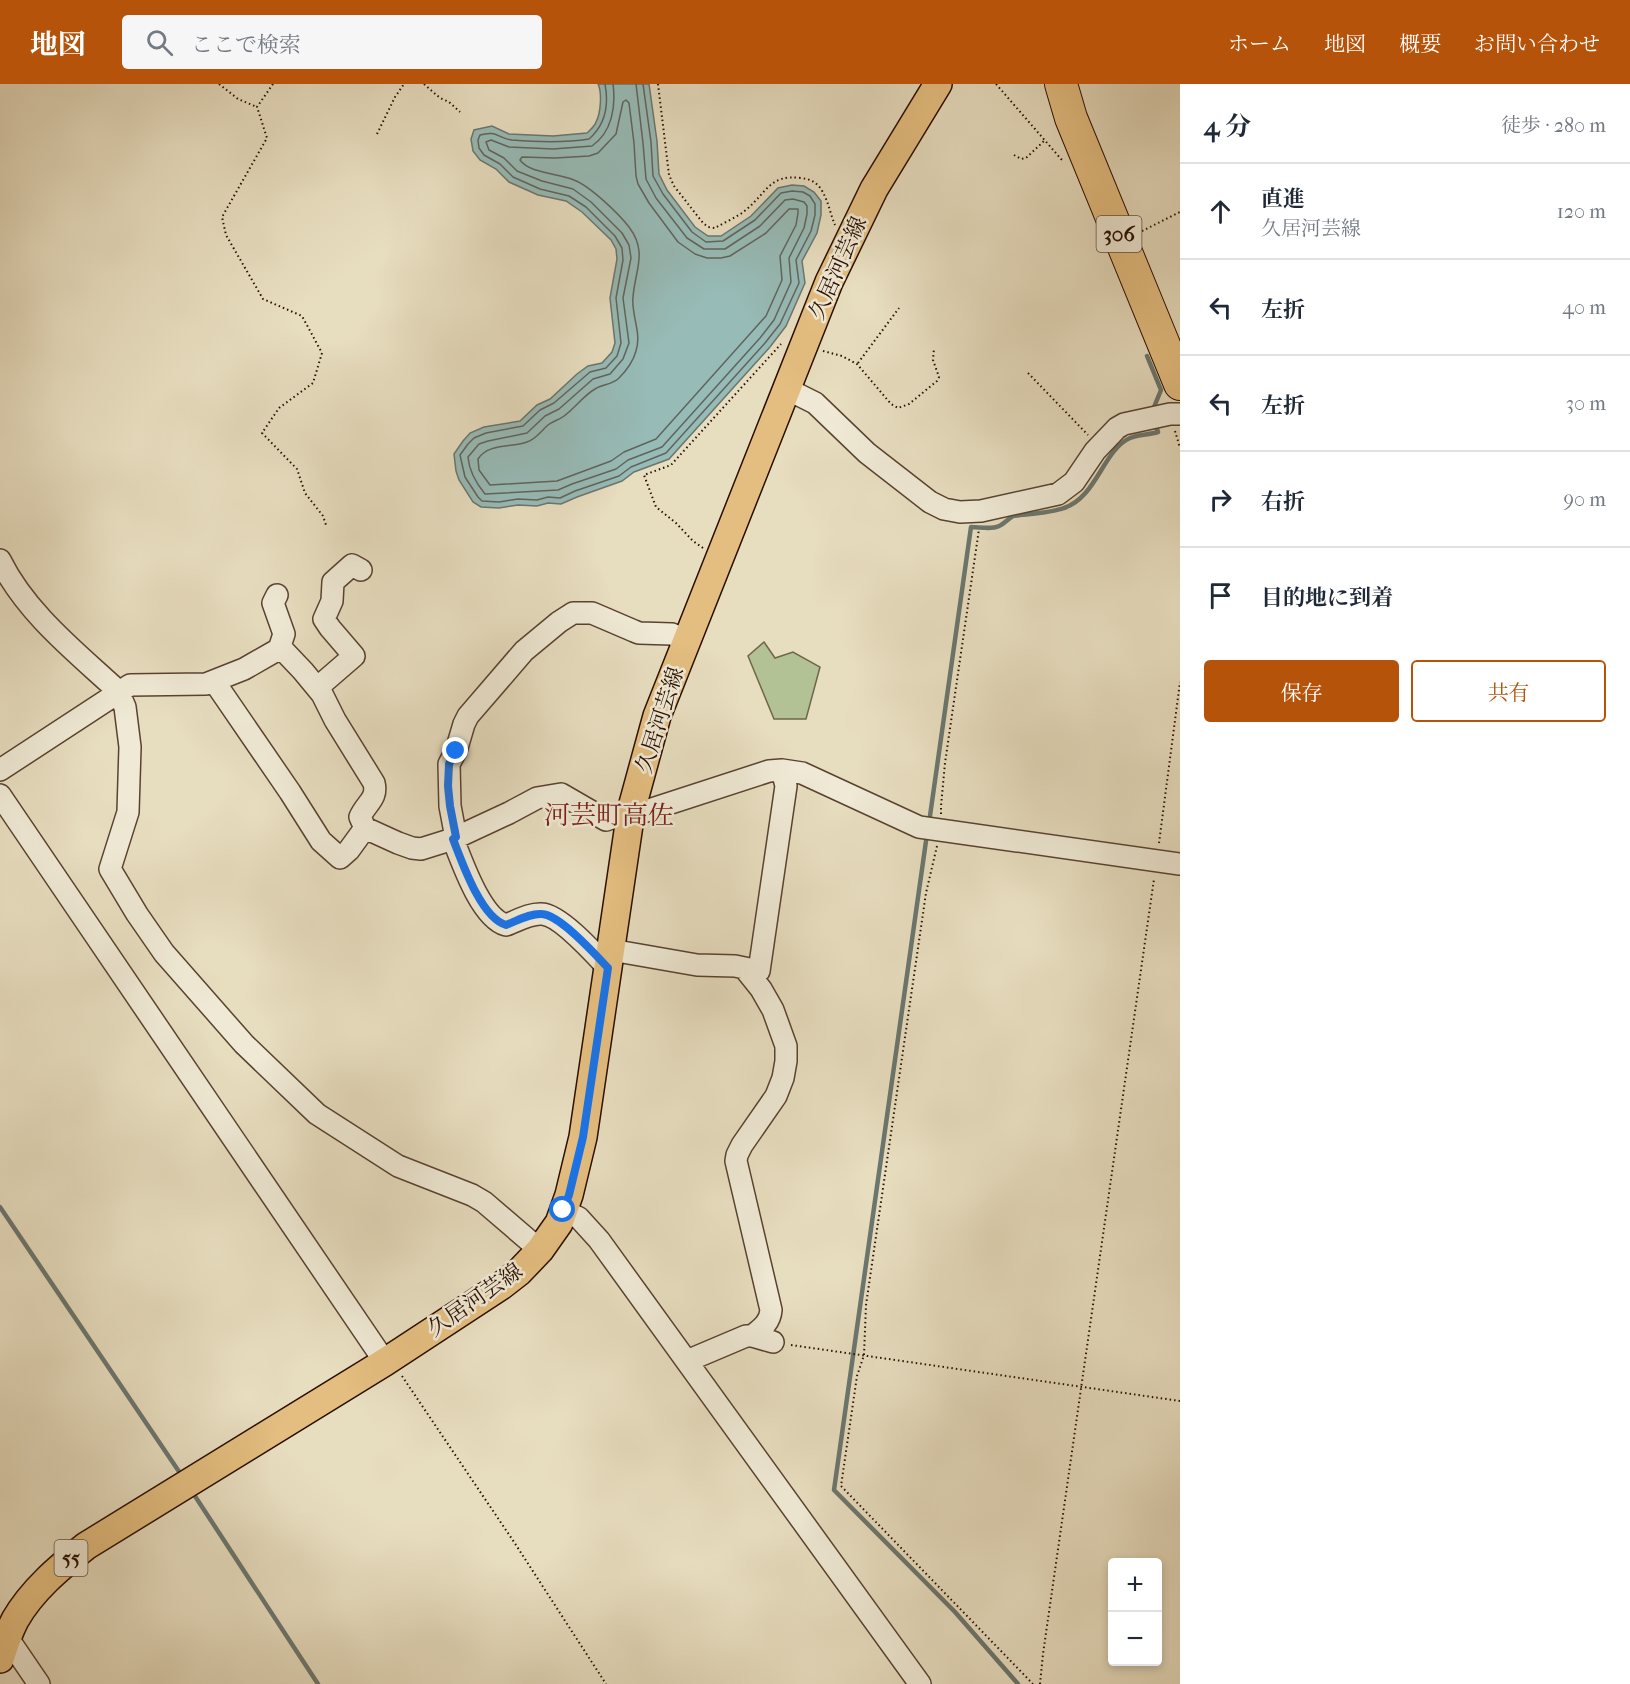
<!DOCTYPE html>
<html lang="ja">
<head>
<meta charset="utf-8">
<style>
  body { margin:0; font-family:"IM FELL French Canon","Noto Serif JP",serif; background:#f6f6f7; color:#1f2937 }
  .controls { position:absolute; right:18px; bottom:18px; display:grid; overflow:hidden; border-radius:6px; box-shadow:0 3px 9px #0003 }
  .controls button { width:54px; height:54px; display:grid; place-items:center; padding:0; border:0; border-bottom:2px solid #e0e1e3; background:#fff; color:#1f2937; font:30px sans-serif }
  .stop { position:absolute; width:18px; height:18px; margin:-14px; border:4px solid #1a73e8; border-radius:50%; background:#fff }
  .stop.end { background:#1a73e8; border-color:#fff; box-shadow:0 2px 6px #0008 }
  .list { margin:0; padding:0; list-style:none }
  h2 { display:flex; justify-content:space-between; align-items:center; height:78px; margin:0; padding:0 24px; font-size:26px }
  h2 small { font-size:20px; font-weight:400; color:#747a83 }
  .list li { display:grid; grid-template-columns:39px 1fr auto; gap:18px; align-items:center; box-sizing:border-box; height:96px; padding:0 24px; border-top:2px solid #e0e1e3 }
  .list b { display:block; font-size:22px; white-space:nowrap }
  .list p { margin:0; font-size:20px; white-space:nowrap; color:#747a83 }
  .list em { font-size:20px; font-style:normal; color:#747a83 }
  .actions { display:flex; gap:12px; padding:18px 24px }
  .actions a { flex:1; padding:14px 0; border:2px solid #b45309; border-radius:6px; text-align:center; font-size:21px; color:#b45309 }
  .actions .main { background:#b45309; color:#fff }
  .icon { flex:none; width:33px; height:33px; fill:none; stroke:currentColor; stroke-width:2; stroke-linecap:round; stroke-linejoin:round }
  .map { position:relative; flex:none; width:1180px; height:1600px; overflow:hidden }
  header { display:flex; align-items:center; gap:36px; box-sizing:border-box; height:84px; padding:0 30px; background:#b45309; color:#fff }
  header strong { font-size:28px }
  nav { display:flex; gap:33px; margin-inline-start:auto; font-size:21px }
  .search { width:420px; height:54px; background:#f6f6f7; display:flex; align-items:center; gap:15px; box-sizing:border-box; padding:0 21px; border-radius:6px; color:#747a83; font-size:22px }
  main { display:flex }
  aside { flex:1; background:#fff }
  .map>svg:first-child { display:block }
  .green { fill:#b2c295; stroke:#6e684a; stroke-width:1.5 }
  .water { fill:#97bbb7; stroke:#6b766e; stroke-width:1.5 }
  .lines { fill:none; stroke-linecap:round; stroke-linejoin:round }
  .shore { stroke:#60645c; stroke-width:1.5 }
  .stream { stroke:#6b766e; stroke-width:4.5 }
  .minor-casing { stroke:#594230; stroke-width:24 }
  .major-casing { stroke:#2a0e00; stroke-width:30 }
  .highway-casing { stroke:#2a0e00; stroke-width:34 }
  .path { stroke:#2a0e00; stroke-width:2; stroke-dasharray:1.5 3; stroke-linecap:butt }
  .minor { stroke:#efe9d5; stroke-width:21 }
  .major { stroke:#e4be80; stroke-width:27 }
  .highway { stroke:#e4be80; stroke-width:32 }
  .route { stroke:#1a73e8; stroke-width:8 }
  .labels { text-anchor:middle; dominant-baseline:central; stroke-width:5; stroke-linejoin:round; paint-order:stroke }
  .shield { fill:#efe9d5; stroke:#655040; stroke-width:1.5 }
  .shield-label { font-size:21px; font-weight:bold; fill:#2a0e00 }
  .street-label { font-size:22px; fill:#2a0e00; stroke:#efe9d5 }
  .quarter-label { font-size:26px; fill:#7a1f14; stroke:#efe9d5 }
</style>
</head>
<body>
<header>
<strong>地図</strong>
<div class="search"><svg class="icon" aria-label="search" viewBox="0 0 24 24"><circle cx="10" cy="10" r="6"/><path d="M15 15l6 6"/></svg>ここで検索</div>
<nav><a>ホーム</a><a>地図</a><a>概要</a><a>お問い合わせ</a></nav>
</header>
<main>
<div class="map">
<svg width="1180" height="1600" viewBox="0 0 1180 1600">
  <rect width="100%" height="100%" fill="#e7ddbf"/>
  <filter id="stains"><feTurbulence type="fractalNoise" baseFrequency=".00333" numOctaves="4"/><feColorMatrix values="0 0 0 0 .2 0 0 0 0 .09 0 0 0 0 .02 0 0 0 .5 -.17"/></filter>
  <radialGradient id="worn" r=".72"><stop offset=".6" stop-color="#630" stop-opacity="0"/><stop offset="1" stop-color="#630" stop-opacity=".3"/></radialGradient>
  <!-- green -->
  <path class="green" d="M764,558l11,16 18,-6 27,15 -14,52h-32l-26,-63z"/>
  <!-- water -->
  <path class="water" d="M598,0h51l8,57 2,33 8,16 28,37 13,9h13l30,-20 27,-28 14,-3 12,1 10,6 7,9v14l-4,18 -15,28 3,22 -19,43 -16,21 -101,112 -35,13 -12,9 -45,16 -16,7 -13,-1 -11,3 -19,-1 -19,3 -18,-1 -8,-5 -14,-22 -3,-9 -2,-17 9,-13 7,-8 14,-6 36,-6 17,-16 13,-6 27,-25 11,-8 14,-3 10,-11 3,-9 -5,-45 7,-39 -1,-10 -5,-9 -29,-28 -16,-11 -28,-6 -29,-13 -13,-13 -16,-9 -7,-9 -2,-12 3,-9 18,-4 17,8 44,2 34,-3c3,-3 8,-7 9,-11 5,-9 6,-30 2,-38z"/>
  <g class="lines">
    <!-- shore -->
    <path class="shore" d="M605,0c4,21 0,41 -16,55 -25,4 -52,3 -77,1 -15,-2 -15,-10 -32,-5l-2,5 1,8 5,7 16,9 13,13 27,12 29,7 17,11 29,29 7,12 1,12 -7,38 5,45 -4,13 -11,12 -16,4 -36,31 -14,7 -17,16 -37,7 -12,5 -6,6 -8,11 5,22 13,20 4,4 17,1 19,-3 19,1 11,-3 12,1 15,-7 44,-15 12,-9 35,-14 99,-110 15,-19 19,-41 -3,-23 15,-29 4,-16v-11l-5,-8 -7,-4 -11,-1 -11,2 -26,27 -32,21 -17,1 -14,-10 -29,-38 -10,-18 -2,-34 -8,-58
      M613,0c3,23 -1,48 -21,62l-39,3 -44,-2 -18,-7 -5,2 3,8 15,8 13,13 25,10 31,8 18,13 31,31 7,12 2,13 -8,40 6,45 -6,16 -13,15 -17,5 -34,30 -14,7 -18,17 -39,8 -9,3 -11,13c1,14 8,26 17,37l73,-4 14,-6 44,-15 12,-9 34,-13 98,-109 14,-18 17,-38 -2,-24 15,-30 3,-14v-8l-3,-4 -11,-3 -8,1 -25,26 -35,23h-21l-17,-11 -31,-40 -10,-19 -3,-36 -7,-59
      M626,16l3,3 5,40 2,33 2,8 11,19 29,39 17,12 12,4h14l9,-2 36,-23 23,-24h9v4l-2,12 -16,31 2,24 -16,36 -110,123 -32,13 -13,9 -54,20 -67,4 -11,-15 -1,-11c10,-16 33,-11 49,-17 9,-3 14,-11 21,-17 5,-4 11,-5 16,-9 11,-8 19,-20 31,-27 8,-5 17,-4 24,-11 8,-8 14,-16 17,-27 6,-18 -5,-36 -3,-54 2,-27 15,-45 -4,-70 -10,-13 -39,-41 -55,-47 -15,-7 -44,-6 -54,-20l2,-3 33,1 34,-2 9,-3 18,-19 7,-32z"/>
    <!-- stream -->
    <path class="stream" d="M1147,272l14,34 -9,22
      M929,739l42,-296c9,0 23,3 30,-2 5,-3 7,-6 12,-9 15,-2 38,-3 51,-8 33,-11 39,-58 66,-70 8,-4 19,-3 28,-6l-3,-9
      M927,750l-93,656 121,122 63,72
      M0,1123l182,269
      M191,1406l127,194"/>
    <!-- minor casing -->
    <g class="minor-casing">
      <path id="minor" d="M787,305l28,14 52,50 63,49 14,7 16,3 21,-1 77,-17 16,-12 21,-31 22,-23 7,-4 46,-10h10
        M0,476c26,53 76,92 118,131l7,16 5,40 -2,65 -18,57 27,45 27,39 80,91 73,70 81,52 74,29 12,7 56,48
        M279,565l5,2 19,20 19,23 13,26 39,63c4,16 -8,20 -14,34l5,11
        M211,598l7,5 72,105 31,49 19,17 9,-8 16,-22 33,15 14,5 9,1 32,-10 56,-26 28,-15 24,-4 45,26 25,-9h15l123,-40 13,-1 20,3 117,54 261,37
        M317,604l37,-32 -24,-28 -6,-9 8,-18 1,-19 19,-17 9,5
        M0,686l130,-85 76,-1 38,-15 35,-20 5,-15 -11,-31 4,-8
        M0,711l385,567
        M456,754l-6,-32 -1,-42 7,-13 8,-27 4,-8 56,-65 35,-29 14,-9h19l42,18 5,2 33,1 15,7
        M453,755c9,23 28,79 53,86 11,-4 24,-12 36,-11 18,1 53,40 66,54
        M611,866l86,15 38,1 24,5 27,-185 -4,-16
        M745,885l16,20 12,21 13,36v15l-3,17 -7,18 -34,49 -5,10 -1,6 35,149c-1,13 -10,19 -19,26
        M563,1126l16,8 20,22 321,444
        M687,1277l59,-25h6l21,6
        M7,1553l32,47"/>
    </g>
    <!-- major casing -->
    <g class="major-casing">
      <path id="major" d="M0,1575c4,-13 9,-27 15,-39 17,-30 45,-53 71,-74l299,-184 116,-76 18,-14 21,-22 19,-27 10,-28 14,-58 48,-326 26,-95 172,-434 45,-93 64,-105"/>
    </g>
    <!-- highway casing -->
    <g class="highway-casing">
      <path id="highway" d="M1061,0l10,34 109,266"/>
    </g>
    <!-- path -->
    <path class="path" d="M219,0l19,15 19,8
      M273,0l-16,23 10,31 -45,79 4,18 37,64 39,17 20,37 -9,30 -34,25 -17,25 35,36 8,24 18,23 3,9
      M424,0l16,14 9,4 11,10
      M658,0l11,91 5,11 29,37 5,4 7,1c10,-6 23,-11 32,-19 20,-17 23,-35 54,-31 9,1 15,4 20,11 7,11 9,24 14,36
      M996,0l65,75 2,1
      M377,50l18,-37 9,-13
      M1014,71l7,4 5,-1 18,-17
      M1142,147l38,-19
      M823,267l19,5 15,8 34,40 7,4 11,-4 28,-23 2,-4 -6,-17 1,-12
      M858,279l41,-55
      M1028,289l60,62
      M1175,347l5,17
      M703,464l-10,-7 -17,-18 -20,-16 -12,-32 27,-10 110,-121
      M941,730v-8l4,-43 34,-234
      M1159,759l21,-161
      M937,762l-11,47 -60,412 -2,50 -7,21 -16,110 192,198
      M791,1261l389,56
      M402,1292l112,166 92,142
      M1040,1600l3,-30 111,-775"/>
    <!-- minor -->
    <use href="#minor" class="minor"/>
    <!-- major -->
    <use href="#major" class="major"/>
    <!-- highway -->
    <use href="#highway" class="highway"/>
  </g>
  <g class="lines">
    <!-- route -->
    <path class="route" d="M456,667l-7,13 -1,22 2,20 6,31 -3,2c9,23 28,79 53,86 11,-4 24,-12 36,-11 18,1 53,40 66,54l-25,169 -14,58 -6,15"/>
  </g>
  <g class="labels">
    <!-- shield labels -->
    <g class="shield">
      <rect x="1096.5" y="132" width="45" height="36" rx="4.5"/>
      <rect x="54.5" y="1456" width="33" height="36" rx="4.5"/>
    </g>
    <g class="shield-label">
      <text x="1119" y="150">306</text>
      <text x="71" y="1474">55</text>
    </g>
    <!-- street labels -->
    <g class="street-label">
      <text transform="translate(838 184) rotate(-66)">久居河芸線</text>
      <text transform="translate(660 636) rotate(-72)">久居河芸線</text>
      <text transform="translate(475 1216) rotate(-35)">久居河芸線</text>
    </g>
    <!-- quarter labels -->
    <g class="quarter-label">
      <text x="609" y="731">河芸町高佐</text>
    </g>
  </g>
  <rect width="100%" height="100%" filter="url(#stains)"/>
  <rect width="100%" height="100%" fill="url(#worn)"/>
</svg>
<div class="controls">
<button>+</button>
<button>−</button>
</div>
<div class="stop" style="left:563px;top:1126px"></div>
<div class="stop end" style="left:456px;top:667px"></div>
</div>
<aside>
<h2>4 分<small>徒歩 · 280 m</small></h2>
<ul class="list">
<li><svg class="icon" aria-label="ahead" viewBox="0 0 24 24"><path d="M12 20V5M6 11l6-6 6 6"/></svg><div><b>直進</b><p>久居河芸線</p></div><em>120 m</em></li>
<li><svg class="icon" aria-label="left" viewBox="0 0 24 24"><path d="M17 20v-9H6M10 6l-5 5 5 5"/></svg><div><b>左折</b></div><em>40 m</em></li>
<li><svg class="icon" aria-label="left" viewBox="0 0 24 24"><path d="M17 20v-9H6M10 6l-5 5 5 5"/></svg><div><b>左折</b></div><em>30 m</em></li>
<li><svg class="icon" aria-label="right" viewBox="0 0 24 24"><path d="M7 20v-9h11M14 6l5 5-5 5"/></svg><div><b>右折</b></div><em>90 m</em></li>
<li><svg class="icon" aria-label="arrive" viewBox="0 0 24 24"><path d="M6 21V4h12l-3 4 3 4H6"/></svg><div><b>目的地に到着</b></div></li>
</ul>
<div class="actions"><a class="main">保存</a><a>共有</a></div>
</aside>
</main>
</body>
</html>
